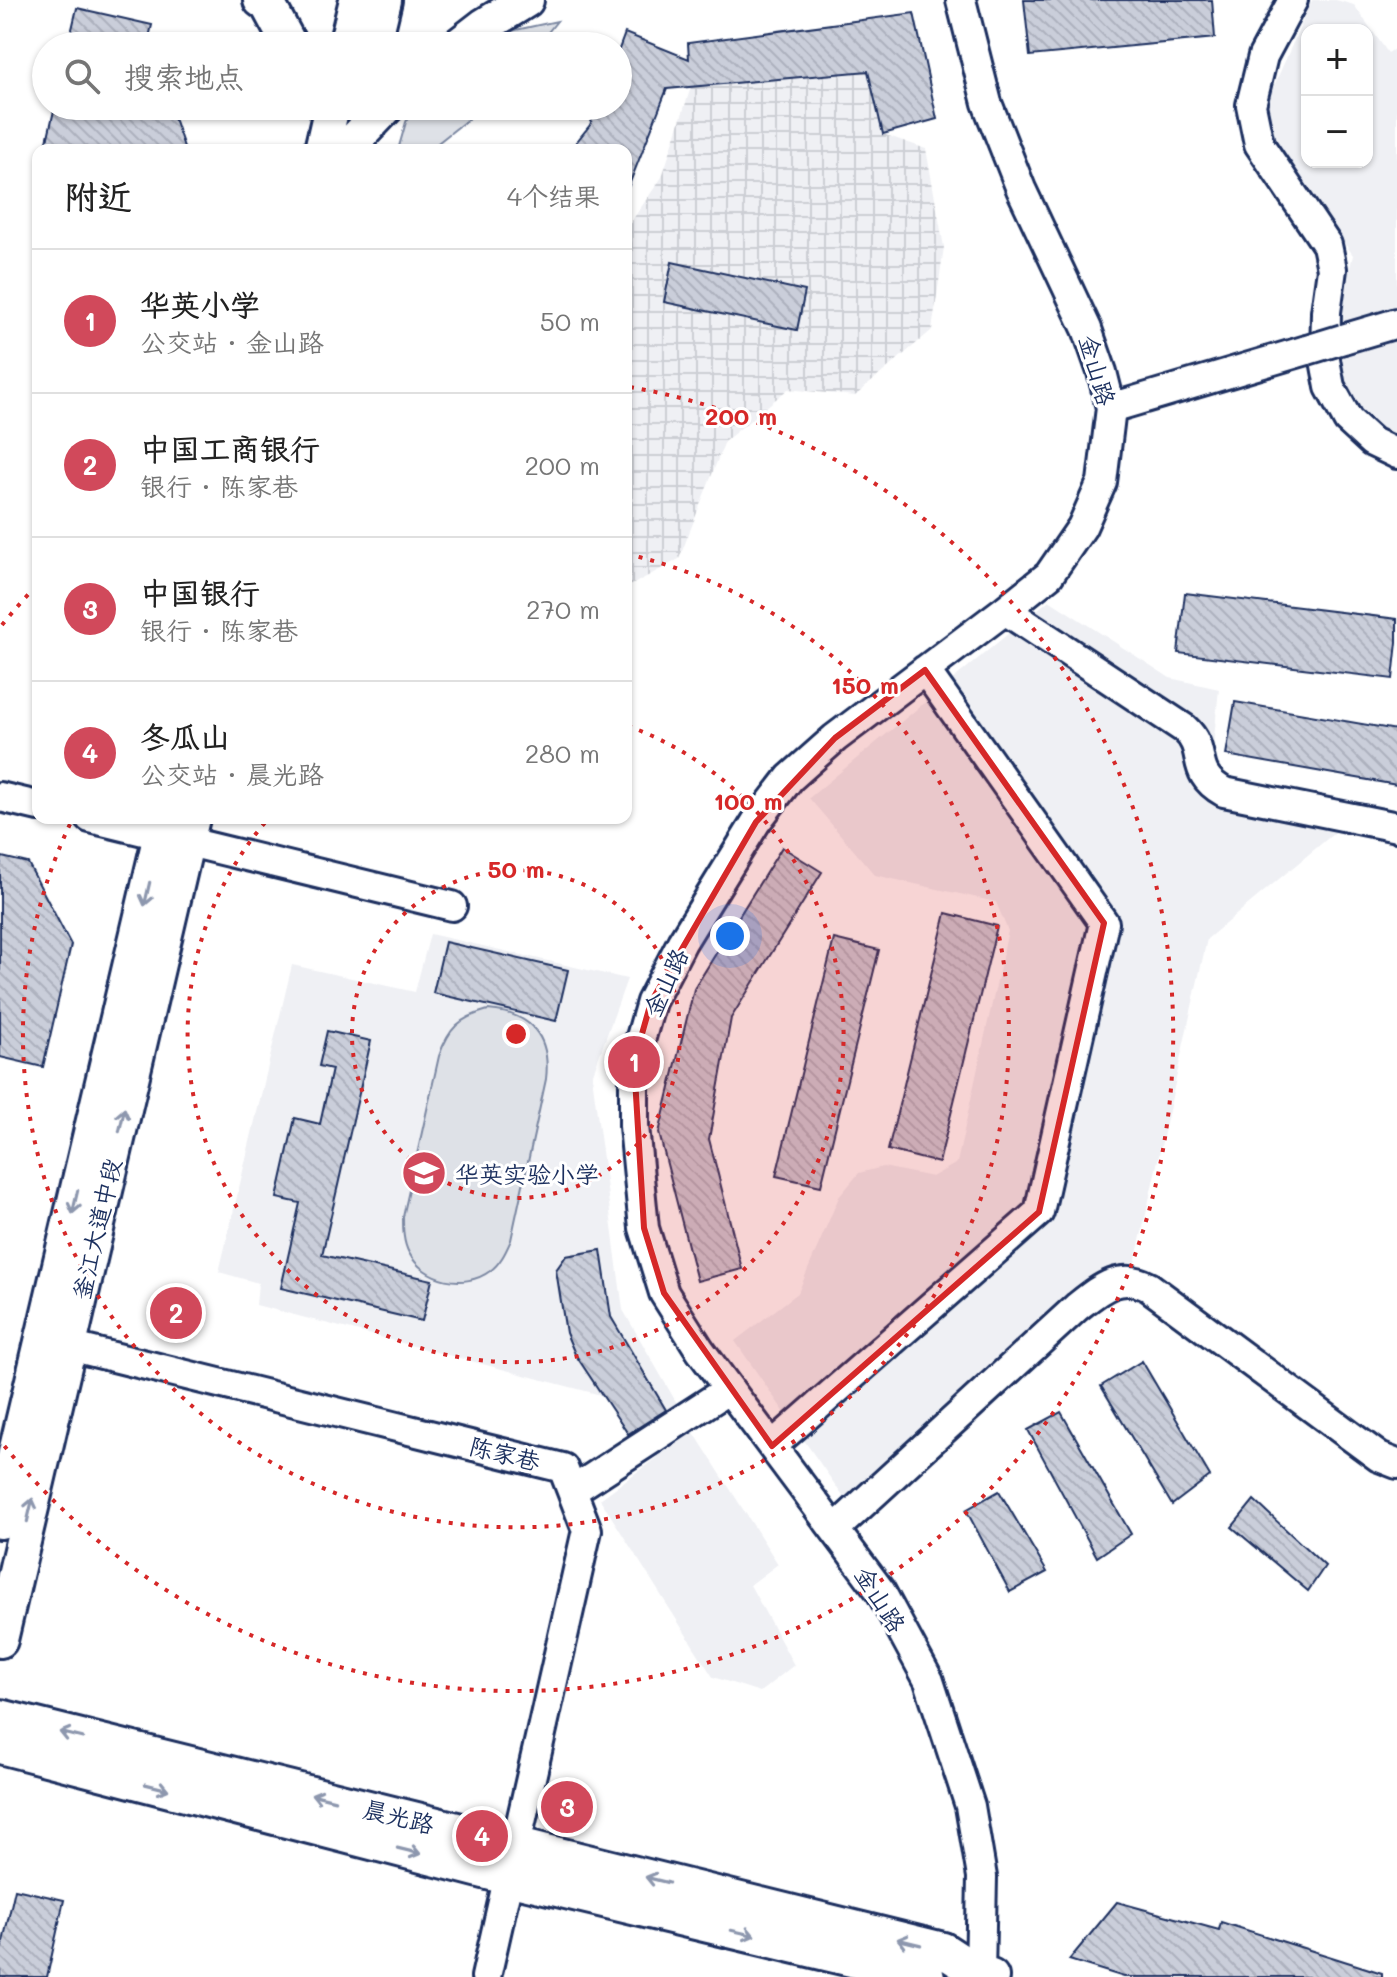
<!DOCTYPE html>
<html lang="zh">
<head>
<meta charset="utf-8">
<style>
  body { margin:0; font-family:Mali,"LXGW WenKai TC",sans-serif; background:#f2f2f2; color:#222 }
  .controls { position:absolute; right:24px; top:24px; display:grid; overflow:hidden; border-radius:16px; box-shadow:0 2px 6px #0004 }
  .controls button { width:72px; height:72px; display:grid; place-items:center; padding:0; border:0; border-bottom:2px solid #e0e0e0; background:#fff; color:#222; font:40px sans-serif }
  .you { position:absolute; left:730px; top:936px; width:28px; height:28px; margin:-20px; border:6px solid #fff; border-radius:50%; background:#1a73e8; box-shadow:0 0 0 12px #1a73e833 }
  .badge { display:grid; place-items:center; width:52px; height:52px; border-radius:50%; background:#d1495b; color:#fff; font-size:26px; font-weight:700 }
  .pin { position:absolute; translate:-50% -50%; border:4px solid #fff; box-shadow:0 2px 8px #0006 }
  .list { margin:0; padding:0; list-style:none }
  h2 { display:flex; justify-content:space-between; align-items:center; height:104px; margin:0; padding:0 32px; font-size:34px }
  h2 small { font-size:26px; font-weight:400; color:#767676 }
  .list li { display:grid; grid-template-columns:52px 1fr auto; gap:24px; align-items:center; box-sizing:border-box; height:144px; padding:0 32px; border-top:2px solid #e0e0e0 }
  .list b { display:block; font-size:30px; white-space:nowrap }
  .list p { margin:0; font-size:26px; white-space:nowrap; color:#767676 }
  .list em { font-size:26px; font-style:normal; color:#767676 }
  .icon { flex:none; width:44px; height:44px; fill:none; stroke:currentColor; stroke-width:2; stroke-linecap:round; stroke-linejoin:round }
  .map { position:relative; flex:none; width:1397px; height:1977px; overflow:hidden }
  .search { position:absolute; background:#fff; box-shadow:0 2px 6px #0004; left:32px; top:32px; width:600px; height:88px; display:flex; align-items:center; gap:20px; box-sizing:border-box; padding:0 28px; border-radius:44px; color:#767676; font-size:30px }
  .panel { position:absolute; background:#fff; box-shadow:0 2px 6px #0004; left:32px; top:144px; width:600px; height:680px; border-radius:16px }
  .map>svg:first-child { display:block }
  .built { fill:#eff0f4; fill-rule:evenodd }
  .industrial { fill:url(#industrial-grid) }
  .grass { fill:#dee1e7; stroke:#7c88a2; stroke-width:2 }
  .building { fill:url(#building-back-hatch); stroke:#1b2f5e; stroke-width:2 }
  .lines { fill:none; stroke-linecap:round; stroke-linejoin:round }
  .minor-casing { stroke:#1b2f5e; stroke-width:34 }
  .major-casing { stroke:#1b2f5e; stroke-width:40 }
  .minor { stroke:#fff; stroke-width:28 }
  .major { stroke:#fff; stroke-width:34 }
  .minor-bridge-casing { stroke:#1b2f5e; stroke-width:34; stroke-linecap:butt }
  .minor-bridge { stroke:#fff; stroke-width:28 }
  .oneway { stroke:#8d97ae }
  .marked { fill:#d62828; fill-opacity:0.2; stroke:#d62828; stroke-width:6; stroke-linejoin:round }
  .ring { fill:none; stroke:#d62828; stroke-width:4; stroke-dasharray:4 8 }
  .labels { text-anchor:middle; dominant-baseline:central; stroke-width:6; stroke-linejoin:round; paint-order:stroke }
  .street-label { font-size:24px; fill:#1b2f5e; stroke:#fff }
  .poi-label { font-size:24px; fill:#1b2f5e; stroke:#fff; text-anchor:start }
  .centre { fill:#d62828; stroke:#fff; stroke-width:4 }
  .ring-label { font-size:24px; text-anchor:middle; font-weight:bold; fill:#d62828; stroke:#fff; stroke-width:6; stroke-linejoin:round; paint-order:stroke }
</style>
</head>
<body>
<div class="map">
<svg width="1397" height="1977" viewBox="0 0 1397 1977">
  <defs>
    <pattern id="industrial-grid" width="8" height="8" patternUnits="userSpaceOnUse" patternTransform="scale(2)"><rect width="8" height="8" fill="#eff0f4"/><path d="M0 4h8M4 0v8" fill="none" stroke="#ccced4"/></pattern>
    <pattern id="building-back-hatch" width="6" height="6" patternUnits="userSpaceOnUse" patternTransform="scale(2)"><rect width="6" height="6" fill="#caceda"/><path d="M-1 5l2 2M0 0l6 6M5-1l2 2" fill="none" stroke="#adb1be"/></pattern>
  </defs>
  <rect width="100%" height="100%" fill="#fff"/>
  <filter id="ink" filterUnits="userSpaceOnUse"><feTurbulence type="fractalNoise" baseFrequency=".0125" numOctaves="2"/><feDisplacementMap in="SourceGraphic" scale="16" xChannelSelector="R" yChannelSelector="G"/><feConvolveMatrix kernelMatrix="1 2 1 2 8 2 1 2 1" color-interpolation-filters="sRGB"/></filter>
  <g filter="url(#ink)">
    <!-- built -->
    <path class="built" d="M1312,0h24l18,5 34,48 9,-6v417l-51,-32 -10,-108 17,-69 -83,-115 -5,-34zM1307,30h60v132h-60z
      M1049,600l121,78 49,11 -9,88 159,27 -162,135 -77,347 -45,27 -89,92 -133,120 -128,-184 63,-48 41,-96 20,-24 24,-6 49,10 25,-14 51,-232 -12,-29 -121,-27 -66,-77z
      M430,934l197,45 -35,97 31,234 56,97 -48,32 -30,-44 -345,-90 2,-22 -39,-11 73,-307 123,27z
      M693,1431l85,133 -28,21 44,80 -34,27 -47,-15 -113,-178z"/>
    <!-- industrial -->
    <path class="industrial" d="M868,71l15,63 43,15 18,98 -12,83 -77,66 -67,-7 -63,52 -46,118 -53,29v-359l36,-52 29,-90z"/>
    <!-- grass -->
    <path class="grass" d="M557,21l-20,25h-54l19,-13z
      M414,106h68l-14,13 -39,31h-31l8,-28z
      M488,1010c42,3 63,26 58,69l-35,161c-5,11 -10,23 -21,31 -25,19 -66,10 -81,-18 -6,-11 -6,-24 -6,-36l36,-161c10,-28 20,-38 49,-46z"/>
    <!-- building -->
    <path class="building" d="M1024,0h188l3,38 -185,18z
      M77,8l75,17 -5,21h-79z
      M914,13l23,106 -54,15 -15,-63 -201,18 -40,101 -1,-40h-56l20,-25 7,-19h21v-54l7,-19 64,26 -1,-16z
      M55,106h109l11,15 10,29h-140z
      M672,262l133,29 -8,39 -133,-28z
      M1185,593l212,26v23l-4,37 -215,-26z
      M1235,702l162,28v55l-171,-30z
      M782,847l40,25 -91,146 -22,121 33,130 -45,12 -38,-148 35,-144z
      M2,857l26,6 43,82 -28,122 -43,-10v-191z
      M946,913l51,13 -58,237 -51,-13z
      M834,939l45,11 -58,236 -45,-10z
      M445,942l123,28 -12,51 -123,-28z
      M327,1031l44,10 -49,214 110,25 -10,41 -141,-33 19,-85 -23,-5 18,-80 25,6 12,-55 -13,-3z
      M601,1250l10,67 55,93 -38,24 -53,-80 -9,-21 -10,-63 10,-14z
      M1142,1361l68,115 -38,29 -71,-119z
      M1061,1412l70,122 -34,23 -69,-127z
      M999,1491l48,81 -37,20 -44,-82z
      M1254,1500l71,66 -17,25 -76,-64z
      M15,1889l49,11 -17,77h-47v-22z
      M1117,1902l102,28 2,-8 161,51v4h-258l-55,-17z"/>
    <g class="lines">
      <!-- minor casing -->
      <g class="minor-casing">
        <path id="minor" d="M961,0l26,103 34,86 66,140 15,43 9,36 -9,74 -20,45 -33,48 -44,35 -170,128 -45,40 -34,44 -74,120 -31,60 -17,60v64l10,102 20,65 36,57 181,242 48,89 41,125 12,71 -2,97
          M1293,0l-30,56 -12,49 8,39 68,101 5,24 -6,43 -1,48 5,27 18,33 24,22 25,12
          M1343,339l54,-16
          M1111,408l196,-58
          M1005,610l180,119c24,22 3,43 39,63l173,35
          M0,797l38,9
          M90,818l362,88
          M69,1346l494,122 24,62 -101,447
          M772,1446l267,-234 65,-289 -179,-253
          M572,1491l157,-102
          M835,1529l242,-222c23,-18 43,-36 72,-20l230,170 18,7"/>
      </g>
      <!-- major casing -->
      <g class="major-casing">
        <path id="major" d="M261,0l7,5 22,41
          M346,46l11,-46
          M373,46l11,-46
          M458,46l26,-20 42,-26
          M350,145l37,-39
          M322,150l10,-44
          M0,1521l165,-703
          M0,1640l192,-822
          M0,1717l943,233 37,24 11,3
          M0,1746l507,131 420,100"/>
      </g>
      <!-- minor -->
      <use href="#minor" class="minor"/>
      <!-- major -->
      <use href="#major" class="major"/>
      <!-- minor-bridge casing -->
      <g class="minor-bridge-casing">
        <path id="minor-bridge" d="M1307,350l36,-11"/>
      </g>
      <!-- minor-bridge -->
      <use href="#minor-bridge" class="minor-bridge"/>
    </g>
    <!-- one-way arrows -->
    <defs><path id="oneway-shaft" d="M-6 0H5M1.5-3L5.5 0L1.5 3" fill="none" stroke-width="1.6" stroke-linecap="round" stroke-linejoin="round" transform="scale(2)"/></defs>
    <g class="oneway">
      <use href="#oneway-shaft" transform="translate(147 894) rotate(103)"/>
      <use href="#oneway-shaft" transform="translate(122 1120) rotate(-77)"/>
      <use href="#oneway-shaft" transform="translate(75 1202) rotate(103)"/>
      <use href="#oneway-shaft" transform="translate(30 1510) rotate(-77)"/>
      <use href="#oneway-shaft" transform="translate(71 1735) rotate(-166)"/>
      <use href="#oneway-shaft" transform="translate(157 1787) rotate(14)"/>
      <use href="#oneway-shaft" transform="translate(323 1797) rotate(-166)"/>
      <use href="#oneway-shaft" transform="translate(409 1851) rotate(14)"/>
      <use href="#oneway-shaft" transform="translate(657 1880) rotate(-166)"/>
      <use href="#oneway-shaft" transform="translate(743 1933) rotate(13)"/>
      <use href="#oneway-shaft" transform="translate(909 1942) rotate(-166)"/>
    </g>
  </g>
  <!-- marked area -->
  <path class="marked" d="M925,670l179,253 -65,289 -267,234 -108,-153 -20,-65 -10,-166 17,-60 105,-180 79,-84z"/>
  <!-- distance rings -->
  <g class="ring">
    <circle cx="516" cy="1034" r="164"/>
    <path d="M628 726A328 328 0 1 1 268 819"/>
    <path d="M627 554A493 493 0 1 1 71 822"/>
    <path d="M2 625A657 657 0 0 1 36 586M630 387A657 657 0 1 1 2 1443"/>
  </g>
  <!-- icons -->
  <defs>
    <g id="school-disc" transform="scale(2.3)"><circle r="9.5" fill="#d1495b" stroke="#fff"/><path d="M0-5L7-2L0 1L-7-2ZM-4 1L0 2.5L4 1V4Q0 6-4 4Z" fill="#fff"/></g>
  </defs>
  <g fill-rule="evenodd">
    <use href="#school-disc" x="424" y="1173"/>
  </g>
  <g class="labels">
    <!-- street labels -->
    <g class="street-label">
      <text transform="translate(1098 370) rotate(74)">金山路</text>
      <text transform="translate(665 982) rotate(-65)">金山路</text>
      <text transform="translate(96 1229) rotate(-77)">釜江大道中段</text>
      <text transform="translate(505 1453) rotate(14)">陈家巷</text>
      <text transform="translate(881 1599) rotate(58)">金山路</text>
      <text transform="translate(399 1816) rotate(14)">晨光路</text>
    </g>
    <!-- poi labels -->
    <g class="poi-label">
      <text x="455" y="1173">华英实验小学</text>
    </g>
  </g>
  <circle cx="516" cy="1034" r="12" class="centre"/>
  <g class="ring-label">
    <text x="741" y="425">200 m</text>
    <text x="865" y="694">150 m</text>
    <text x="748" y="810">100 m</text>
    <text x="516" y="878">50 m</text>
  </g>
</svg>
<div class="controls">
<button>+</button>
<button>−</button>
</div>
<div class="you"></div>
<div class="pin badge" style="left:634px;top:1062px">1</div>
<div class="pin badge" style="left:176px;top:1313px">2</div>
<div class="pin badge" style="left:567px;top:1807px">3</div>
<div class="pin badge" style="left:482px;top:1836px">4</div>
<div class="search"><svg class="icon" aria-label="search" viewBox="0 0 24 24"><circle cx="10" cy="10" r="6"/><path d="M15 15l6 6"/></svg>搜索地点</div>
<section class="panel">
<h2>附近<small>4个结果</small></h2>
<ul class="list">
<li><span class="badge">1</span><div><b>华英小学</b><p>公交站 · 金山路</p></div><em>50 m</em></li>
<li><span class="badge">2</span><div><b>中国工商银行</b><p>银行 · 陈家巷</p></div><em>200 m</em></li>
<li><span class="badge">3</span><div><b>中国银行</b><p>银行 · 陈家巷</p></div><em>270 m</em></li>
<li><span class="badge">4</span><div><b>冬瓜山</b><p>公交站 · 晨光路</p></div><em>280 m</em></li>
</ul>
</section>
</div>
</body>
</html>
